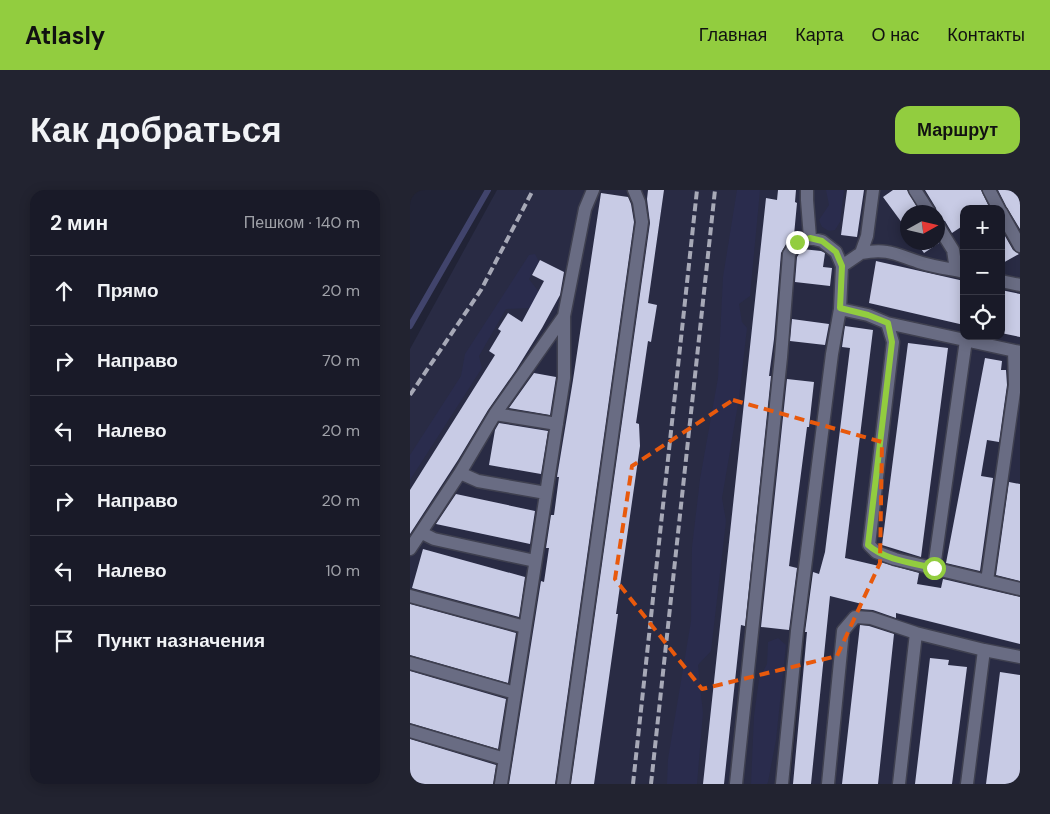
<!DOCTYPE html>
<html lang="ru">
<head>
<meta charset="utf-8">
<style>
  body { margin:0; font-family:"DM Sans",sans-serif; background:#222330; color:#f1f3f6 }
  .controls { position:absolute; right:15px; top:15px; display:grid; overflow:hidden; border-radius:10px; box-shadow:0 2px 12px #0003 }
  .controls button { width:45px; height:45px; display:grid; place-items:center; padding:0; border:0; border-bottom:1px solid #373845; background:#191a28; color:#f1f3f6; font:25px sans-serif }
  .compass { position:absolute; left:490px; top:15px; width:45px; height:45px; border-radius:50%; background:#191a28; box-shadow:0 2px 12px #0003; rotate:82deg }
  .stop { position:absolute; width:15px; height:15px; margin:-11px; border:4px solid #92cd3f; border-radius:50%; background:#fff }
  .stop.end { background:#92cd3f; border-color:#fff; box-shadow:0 1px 5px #0008 }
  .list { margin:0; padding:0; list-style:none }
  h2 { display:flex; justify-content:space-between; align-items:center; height:65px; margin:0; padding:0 20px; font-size:21px }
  h2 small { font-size:16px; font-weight:400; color:#9fa1a8 }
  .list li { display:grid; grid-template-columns:32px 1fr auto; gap:15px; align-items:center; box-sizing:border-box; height:70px; padding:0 20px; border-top:1px solid #373845 }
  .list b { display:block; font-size:19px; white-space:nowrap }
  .list em { font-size:16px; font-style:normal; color:#9fa1a8 }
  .icon { flex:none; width:28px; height:28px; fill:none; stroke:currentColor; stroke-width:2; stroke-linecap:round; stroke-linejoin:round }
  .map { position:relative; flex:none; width:610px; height:594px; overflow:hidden; border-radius:15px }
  header { display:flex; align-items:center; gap:30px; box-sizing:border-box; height:70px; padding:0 25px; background:#92cd3f; color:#111 }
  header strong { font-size:24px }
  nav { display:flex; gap:28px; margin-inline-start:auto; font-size:18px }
  .intro { display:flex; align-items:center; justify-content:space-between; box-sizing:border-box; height:120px; padding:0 30px }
  h1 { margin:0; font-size:35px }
  .button { padding:12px 22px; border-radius:15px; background:#92cd3f; color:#111; font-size:18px; font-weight:700 }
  main { display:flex; gap:30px; padding:0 30px }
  aside { flex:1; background:#191a28; border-radius:15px; box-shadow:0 2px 12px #0003 }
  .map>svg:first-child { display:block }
  .built { fill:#292b44; fill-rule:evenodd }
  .green { fill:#2a2c4d }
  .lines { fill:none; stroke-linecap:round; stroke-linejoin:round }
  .stream { stroke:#41446c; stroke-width:6 }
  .building { fill:#c8cbe5 }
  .minor-casing { stroke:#3f4050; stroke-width:15 }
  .minor { stroke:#696c83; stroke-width:12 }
  .rail { stroke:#a7a9b7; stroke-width:4; stroke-dasharray:8 4; stroke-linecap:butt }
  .route { stroke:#92cd3f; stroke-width:6 }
  .marked { fill:none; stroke:#e8590c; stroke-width:4; stroke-dasharray:10 6; stroke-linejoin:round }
</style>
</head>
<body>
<header>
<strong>Atlasly</strong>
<nav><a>Главная</a><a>Карта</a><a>О нас</a><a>Контакты</a></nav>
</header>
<div class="intro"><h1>Как добраться</h1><a class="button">Маршрут</a></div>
<main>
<aside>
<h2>2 мин<small>Пешком · 140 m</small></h2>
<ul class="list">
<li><svg class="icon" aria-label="ahead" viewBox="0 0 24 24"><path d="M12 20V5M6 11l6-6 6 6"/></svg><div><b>Прямо</b></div><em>20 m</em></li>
<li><svg class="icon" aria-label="right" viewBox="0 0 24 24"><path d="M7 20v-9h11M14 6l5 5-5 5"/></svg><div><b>Направо</b></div><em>70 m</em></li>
<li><svg class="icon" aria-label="left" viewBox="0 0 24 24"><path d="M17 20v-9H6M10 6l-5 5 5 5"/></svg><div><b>Налево</b></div><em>20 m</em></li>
<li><svg class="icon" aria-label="right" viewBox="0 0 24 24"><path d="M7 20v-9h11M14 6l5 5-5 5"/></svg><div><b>Направо</b></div><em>20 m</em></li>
<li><svg class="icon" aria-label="left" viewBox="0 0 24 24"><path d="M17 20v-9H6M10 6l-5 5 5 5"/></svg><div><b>Налево</b></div><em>10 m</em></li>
<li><svg class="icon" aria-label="arrive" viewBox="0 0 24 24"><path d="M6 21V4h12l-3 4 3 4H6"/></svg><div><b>Пункт назначения</b></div></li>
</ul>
</aside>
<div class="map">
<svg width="610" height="594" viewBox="0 0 610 594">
  <rect width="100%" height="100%" fill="#212336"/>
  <!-- built -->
  <path class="built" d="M87,0h523v594h-230l20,-192 5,-19 -16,-2 -22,213h-367v-435zM554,19h37v127h-37zM498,22h30v30h-30z"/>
  <!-- green -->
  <path class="green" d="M327,0h23l-10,106 -11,8 3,18 5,6 -8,70 -17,100 4,23 -15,130 -13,14 5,48 -6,71h-30l1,-25 23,-138 1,-74 8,-68 18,-101 5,-101z
    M416,0h18l-4,32 -5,8 -6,1 -7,-4 -3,-7 10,-15z
    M125,64l4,8 -10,17 10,13 -9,16 -24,1 -27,47 3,12 -72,112v-25l51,-79 4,-22 64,-99z
    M368,448l8,7 -10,95 -8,42 -1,2h-16l3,-68 5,-37 8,-15 1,-22z"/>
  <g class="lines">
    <!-- stream -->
    <path class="stream" d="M0,136l78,-136"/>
  </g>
  <!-- building -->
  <path class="building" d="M238,0h16l-16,113 9,2 -6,37 -3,-1 -12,82 3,1 1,22 -24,168h2l-24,170h-23l79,-561 -3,-24z
    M368,0h18l-1,12 2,1 -3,32 -4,2 -9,16 -7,86 -5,37h2l-26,250 -4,-1 -17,159h-21l63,-586 11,2z
    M437,0h17l-7,47 -16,-2z
    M483,0h14l13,22h-12v19l-25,-34z
    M515,0h56l9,19h-26v16l-12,8 -7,-12 -7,-3 -2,-10z
    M588,0h22v39l-14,-23z
    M191,3l27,4 3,7 3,18 -79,562h-46l32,-203 3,1 5,-34h-3l5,-33h3l5,-38h-2l16,-97z
    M591,39l12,21 6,4 -18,10z
    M528,51l1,2 -15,10 -8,-11h22z
    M392,59l19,2 4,2 -2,14 9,1 -2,18 -35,-4 2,-25z
    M130,70l24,12 -4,23 -18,33 -26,42 -28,40 -30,50 -48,74v-44l85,-135 -6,-4 12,-20 -3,-2 10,-16 14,9 22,-41 -12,-6z
    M466,71l88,20v44l-95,-22z
    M591,100l19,4v43l-19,-4z
    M382,129l37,5 -4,21 -35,-4z
    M435,136l28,4 -28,228 34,8 1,-4 39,11 -2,11 24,4 2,-9 77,18v47l-124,-31v5l-23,-8 -12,-1 1,-5 -32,-8 -19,188h-18l14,-152h-2l8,-60 6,2 6,-22 25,-204 -8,-1z
    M498,153l40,5 -27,209 -39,-12z
    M575,168l17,3 -1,9h5l1,15 -8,57 -12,-2 -6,36 12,2 -13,93 -34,-8z
    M124,183l22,4 -6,38 -41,-7z
    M377,189l27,3 -5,45h-2l-18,139 8,2 -8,62 -28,-3z
    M89,233l49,8 -7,43 -52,-9 6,-35z
    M599,292l11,2v97l-24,-6z
    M46,304l79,17 -5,33 -94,-20z
    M13,359l102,28 -6,40 -107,-29z
    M0,414l106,29 -8,50 -98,-28z
    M450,435l9,1 25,8 -16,150h-36z
    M520,468l19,2 -1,5 19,2 -15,117h-37z
    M0,481l96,28 -8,50 -88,-26z
    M590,482l20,3v109h-34z
    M0,549l86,26 -3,19h-83z"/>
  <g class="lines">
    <!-- minor casing -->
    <g class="minor-casing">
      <path id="minor" d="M397,0v10l3,38
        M505,0l14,22
        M579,0l10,19
        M591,22l19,34
        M528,36l15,24 3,20
        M451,63c29,-5 35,2 61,10 13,4 28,6 42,9
        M432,76l19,-13 6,-17 6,-46
        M591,91l19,4
        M430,119l28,6 19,8 133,29
        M477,133l6,19 -24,203 7,7 19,7 125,30
        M85,224l62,10
        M50,283l18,8 68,12
        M12,343l12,6 101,22
        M0,359l50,-76 35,-59 69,-98 21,-107 8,-19
        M524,378l32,-228
        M577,391l28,-196 -1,-34
        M0,406l115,31
        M0,473l105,30
        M0,541l95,28
        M91,594l63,-406v-62
        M153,594l79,-562 -3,-20 -5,-12
        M326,594l45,-427 8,-103 8,-12 13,-4 12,3 14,11 6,14 -2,43 -8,45 -35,277 -15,153
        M418,594l15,-153 12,-14 16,1 45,15 68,17 36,7
        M489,594l17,-151
        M557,594l17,-134"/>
    </g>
    <!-- minor -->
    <use href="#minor" class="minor"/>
    <!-- rail -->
    <path class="rail" d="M0,205l71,-105 52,-100
      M223,594l64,-594
      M241,594l64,-594"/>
  </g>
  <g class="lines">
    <!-- route -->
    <path class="route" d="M387,52l13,-4 12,3 14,11 6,14 -2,42 28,7 20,8 4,19 -24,203c17,15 44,18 66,23"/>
  </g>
  <!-- marked area -->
  <path class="marked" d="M323,210l149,42 -2,121 -43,93 -135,33 -87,-110 17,-113z"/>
</svg>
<div class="controls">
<button>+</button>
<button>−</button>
<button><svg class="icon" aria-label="locate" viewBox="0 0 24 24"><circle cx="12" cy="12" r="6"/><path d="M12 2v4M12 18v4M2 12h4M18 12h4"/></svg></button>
</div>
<svg class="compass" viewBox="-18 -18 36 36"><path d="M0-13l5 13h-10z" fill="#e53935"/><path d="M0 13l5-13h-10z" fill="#9fa1a8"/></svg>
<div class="stop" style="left:524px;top:378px"></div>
<div class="stop end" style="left:387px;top:52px"></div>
</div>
</main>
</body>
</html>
